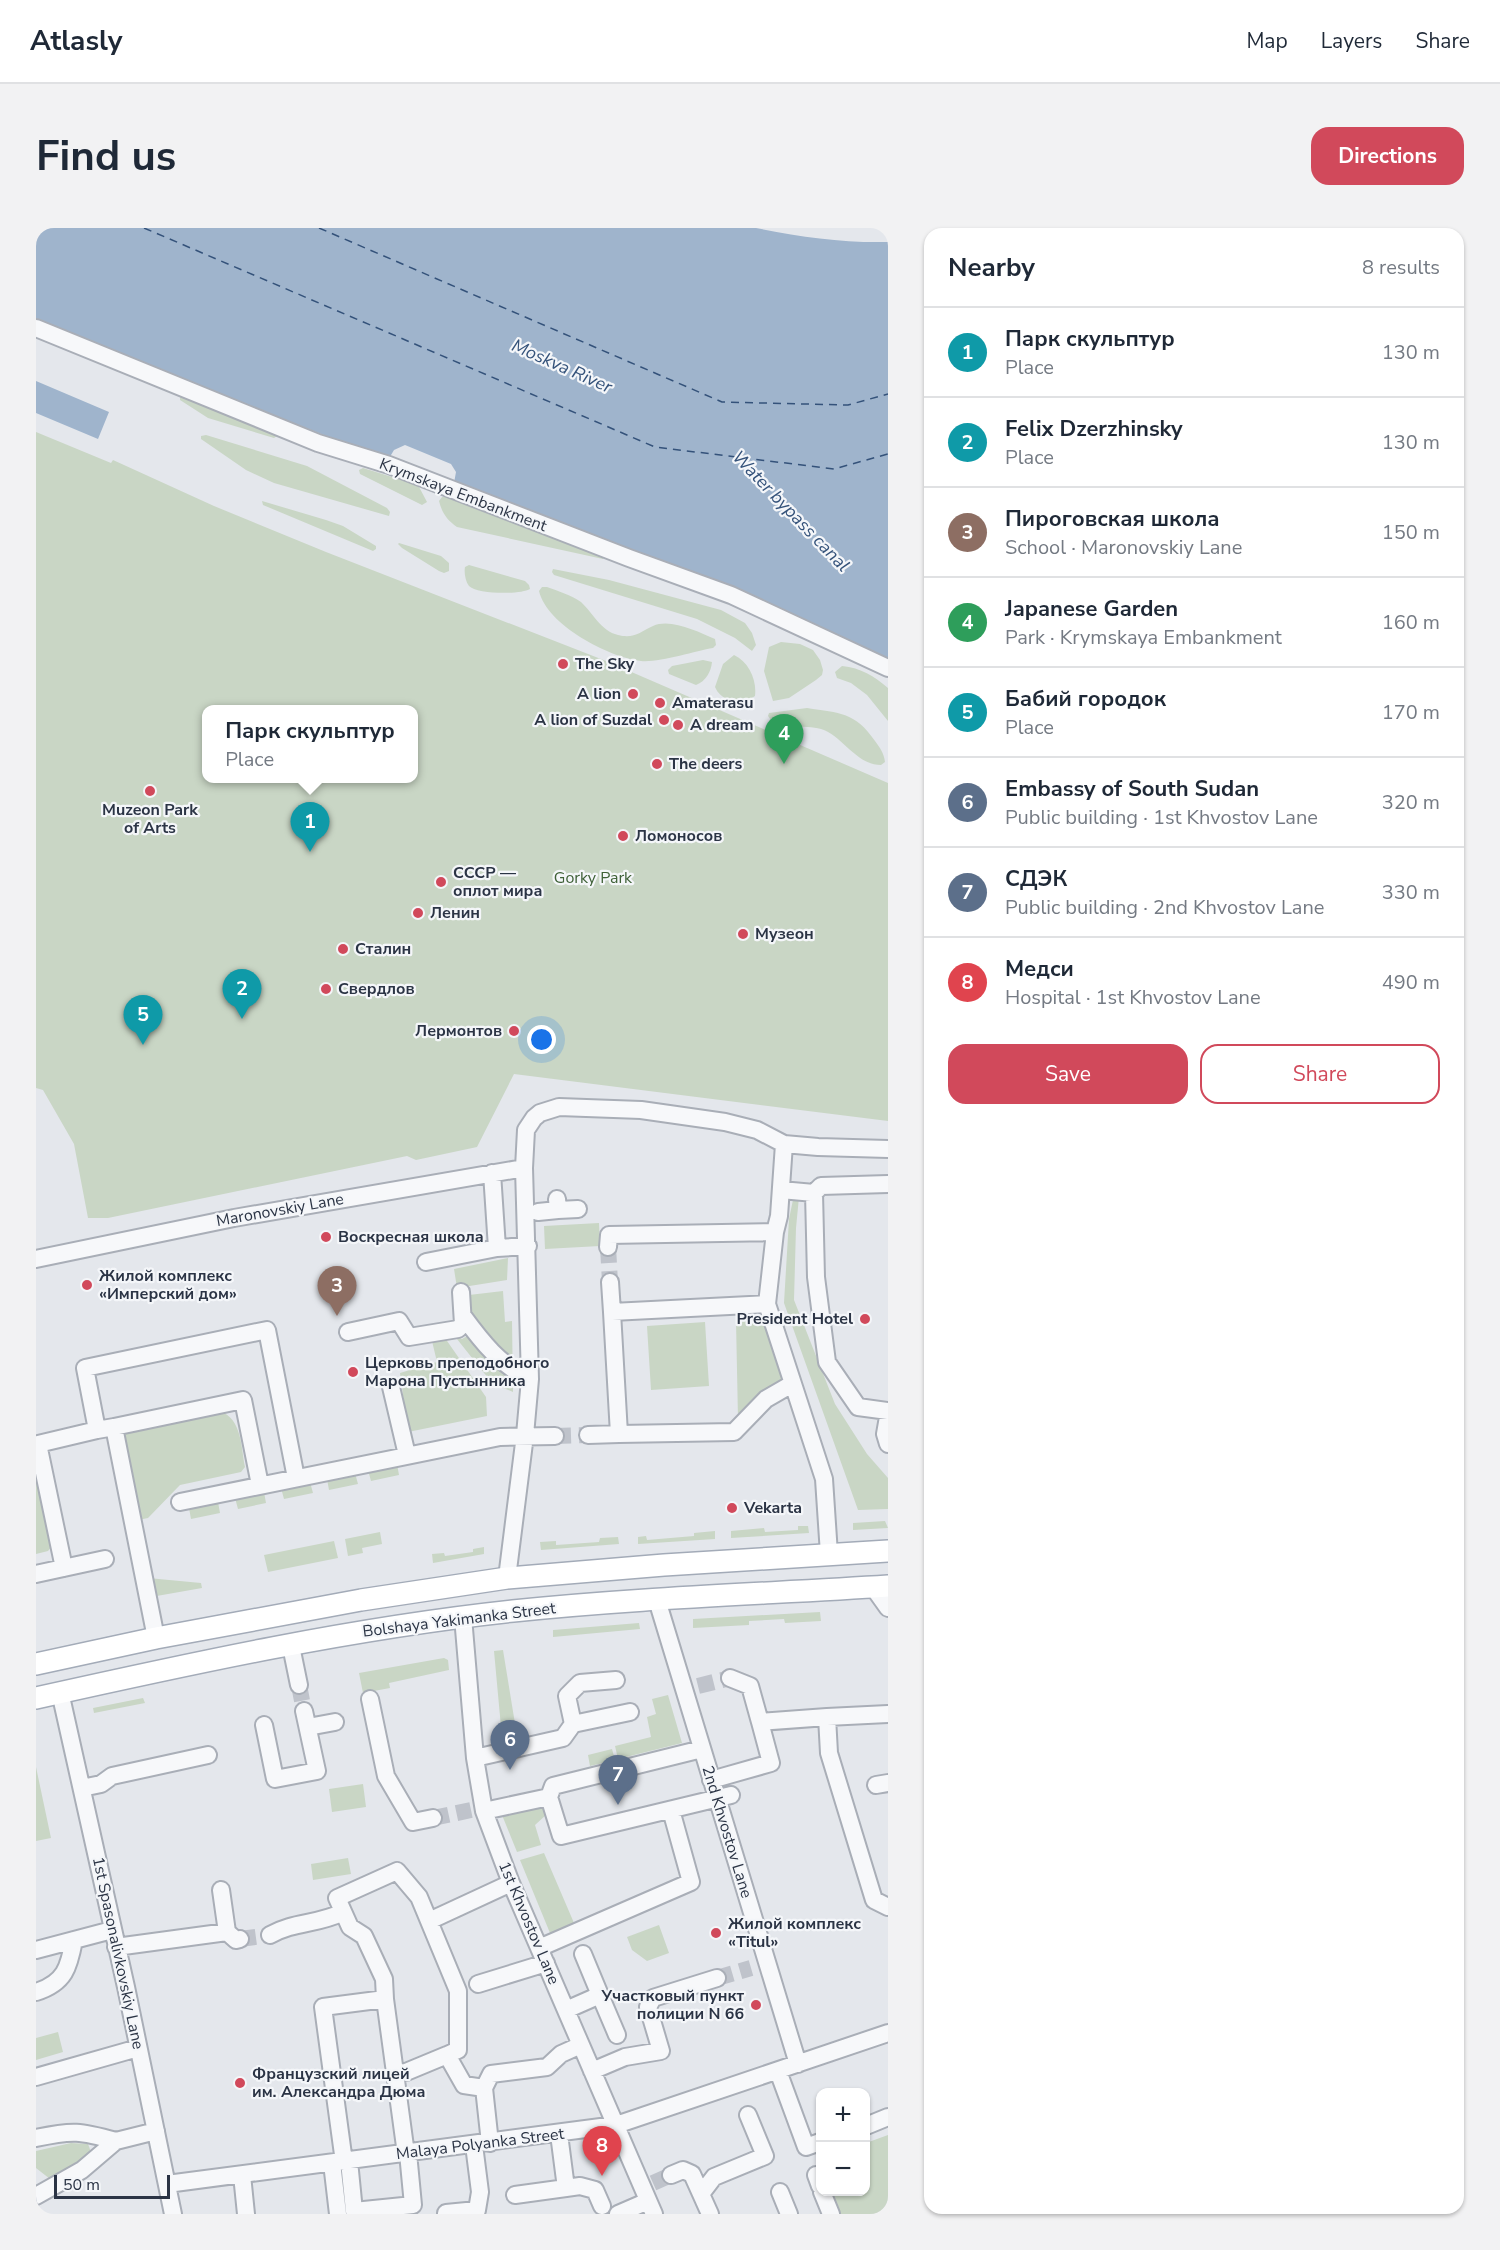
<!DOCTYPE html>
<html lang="en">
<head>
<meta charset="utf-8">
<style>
  body { margin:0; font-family:"Nunito Sans",sans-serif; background:#f2f2f3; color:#1f2937 }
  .controls { position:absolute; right:18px; bottom:18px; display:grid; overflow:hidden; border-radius:12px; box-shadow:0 2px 4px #0004 }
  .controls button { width:54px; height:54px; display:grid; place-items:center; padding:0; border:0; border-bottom:2px solid #e0e1e3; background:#fff; color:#1f2937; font:30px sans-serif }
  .scale { position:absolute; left:18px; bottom:15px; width:116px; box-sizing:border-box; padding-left:6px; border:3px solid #2b3445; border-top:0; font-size:16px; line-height:21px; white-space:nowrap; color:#2b3445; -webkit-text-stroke:4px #f4f6f9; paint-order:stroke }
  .you { position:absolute; left:506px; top:812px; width:21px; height:21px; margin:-15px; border:4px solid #fff; border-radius:50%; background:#1a73e8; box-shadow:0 0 0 9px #1a73e833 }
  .badge { display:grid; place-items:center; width:39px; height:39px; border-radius:50%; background:#d1495b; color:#fff; font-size:20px; font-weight:700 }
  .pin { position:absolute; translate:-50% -50px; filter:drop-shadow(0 2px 3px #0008) }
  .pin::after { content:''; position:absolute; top:32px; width:21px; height:18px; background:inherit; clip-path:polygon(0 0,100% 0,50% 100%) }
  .popup { position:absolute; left:166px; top:477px; width:216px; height:78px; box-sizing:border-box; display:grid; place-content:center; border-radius:12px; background:#fff; filter:drop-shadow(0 2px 4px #0005); font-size:20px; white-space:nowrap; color:#747a83 }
  .popup b { font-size:22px; color:#1f2937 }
  .popup::after { content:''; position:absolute; left:50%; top:100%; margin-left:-12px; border:12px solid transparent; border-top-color:#fff }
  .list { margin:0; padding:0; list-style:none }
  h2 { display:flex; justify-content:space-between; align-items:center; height:78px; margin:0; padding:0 24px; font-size:26px }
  h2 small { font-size:20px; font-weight:400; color:#747a83 }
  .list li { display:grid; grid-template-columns:39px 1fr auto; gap:18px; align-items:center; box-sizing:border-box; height:90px; padding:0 24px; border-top:2px solid #e0e1e3 }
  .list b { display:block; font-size:22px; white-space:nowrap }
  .list p { margin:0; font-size:20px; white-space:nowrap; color:#747a83 }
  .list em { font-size:20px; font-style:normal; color:#747a83 }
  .actions { display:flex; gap:12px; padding:18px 24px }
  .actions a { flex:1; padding:14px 0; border:2px solid #d1495b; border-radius:18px; text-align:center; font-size:21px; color:#d1495b }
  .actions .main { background:#d1495b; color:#fff }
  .map { position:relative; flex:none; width:852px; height:1986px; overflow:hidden; border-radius:18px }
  header { display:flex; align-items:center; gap:36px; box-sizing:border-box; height:84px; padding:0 30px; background:#fff; border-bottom:2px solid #e0e1e3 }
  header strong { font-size:28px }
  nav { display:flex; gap:33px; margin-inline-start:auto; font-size:21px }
  .intro { display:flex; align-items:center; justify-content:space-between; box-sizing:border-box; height:144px; padding:0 36px }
  h1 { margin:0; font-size:42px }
  .button { padding:15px 27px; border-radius:18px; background:#d1495b; color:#fff; font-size:21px; font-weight:700 }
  main { display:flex; gap:36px; padding:0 36px }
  aside { flex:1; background:#fff; border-radius:18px; box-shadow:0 2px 4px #0004 }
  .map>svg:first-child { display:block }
  .green { fill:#c9d6c5; fill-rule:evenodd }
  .water { fill:#9fb4cc }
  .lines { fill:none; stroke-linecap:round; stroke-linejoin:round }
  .ferry { stroke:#34527a; stroke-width:1.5; stroke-dasharray:8 6; stroke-linecap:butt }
  .minor-tunnel { stroke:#bfc3cb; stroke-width:16; stroke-dasharray:16 8; stroke-linecap:butt }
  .minor-casing { stroke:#a9aeb7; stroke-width:20 }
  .major-casing { stroke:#a3abb8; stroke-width:24 }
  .minor { stroke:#f7f8fa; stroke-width:16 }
  .major { stroke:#fff; stroke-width:21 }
  .poi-dot { fill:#d1495b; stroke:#f4f6f9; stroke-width:2 }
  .labels { text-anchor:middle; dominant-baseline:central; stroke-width:4.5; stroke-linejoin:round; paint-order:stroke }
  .street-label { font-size:16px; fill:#2b3445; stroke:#f4f6f9 }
  .poi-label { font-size:16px; font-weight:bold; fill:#2b3445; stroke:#f4f6f9; text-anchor:start }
  .park-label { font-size:16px; fill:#3f6138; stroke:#f4f6f9 }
  .water-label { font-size:18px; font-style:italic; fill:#34527a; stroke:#f4f6f9 }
</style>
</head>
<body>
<header>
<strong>Atlasly</strong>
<nav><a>Map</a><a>Layers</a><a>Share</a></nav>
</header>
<div class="intro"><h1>Find us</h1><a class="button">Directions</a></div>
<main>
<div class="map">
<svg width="852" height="1986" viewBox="0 0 852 1986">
  <rect width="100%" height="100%" fill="#e4e7ec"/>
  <!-- green -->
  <path class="green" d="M144,167l97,38v3l-3,2 -66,-20 -28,-18z
    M0,204l75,31 2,-3 101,46 112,46 280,109 282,122v338l-374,-47 -37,73 -61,13 -9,-4 -299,62h-20l-14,-74 -31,-54 -7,-2zM170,482h208v68h-208z
    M170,207l101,31 80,42 3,4 -1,4 -115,-33 -28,-13 -45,-31v-3z
    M327,240l55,17 9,17 -5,3 -62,-31 -1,-4z
    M406,269h8l154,59 -1,3 -146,-32c-10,-7 -15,-14 -18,-26z
    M226,273l64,19 17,6 33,20v3l-3,2 -110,-46z
    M363,315l42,13 8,7v8l-5,2 -5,-2 -37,-23 -4,-4z
    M433,337l56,16 4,4 1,4c-10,6 -54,5 -61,-3 -4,-5 -5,-14 -4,-19z
    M517,341l56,11 112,30 24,13 7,10 4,12 -4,6 -17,-13 -38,-19 -143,-44 -2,-3z
    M506,359h5c11,4 24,8 34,15 12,11 20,29 37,33 16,4 22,-3 35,-9 18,-8 45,6 62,13l1,6 -3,3c-18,3 -55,15 -72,13 -33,-4 -94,-36 -102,-70z
    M745,414l19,2 13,6 7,10 3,10 -1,5 -6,5 -27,18 -16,3 -9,-30 5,-24z
    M698,427c15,7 23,25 21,41l-11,7c-11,0 -24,-4 -29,-16l8,-23z
    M667,432l9,2c-1,10 -6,19 -16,23l-27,-11 -1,-4 4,-4z
    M806,438c19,2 32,10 46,22v33l-21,-26 -16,-12 -14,-5 -2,-6z
    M771,480c33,5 48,4 68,33 5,7 9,12 10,21l-4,3c-25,0 -38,-29 -60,-36 -16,-5 -43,3 -53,-13l1,-3z
    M758,967l5,2 -3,31 -2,72 41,104 32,50 21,24v31l-30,1 -74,-207 5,-84z
    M563,995l1,23 -55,3 -1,-23z
    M472,1030l-1,22 -50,8 -3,-19z
    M467,1063l2,31 7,-1 1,71 -21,-9 -39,-49 9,5 9,-5 1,-15 -3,-24z
    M721,1086l7,9 19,55 -45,41 -2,-98 4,-6z
    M669,1094l4,64 -58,4 -4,-64z
    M409,1110l41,59 1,19 -79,16 -8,-59 37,-11 -5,-21z
    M184,1183c22,8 21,36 25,56l-4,5 -61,13 -32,33 -10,2 -17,-88z
    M0,1227l17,90 -5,6 -12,3z
    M361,1236l2,11 -28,6 -3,-11z
    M319,1245l3,11 -29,6 -2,-11z
    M274,1254l3,11 -29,6 -3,-11z
    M228,1264l2,11 -28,6 -3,-11z
    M182,1274l2,11 -29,6 -2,-11z
    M849,1293l3,7 -35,2v-7z
    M762,1298h10l1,7 -78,5v-7l33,-3 1,4 33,-2z
    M679,1303v8l-77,5v-7l8,-1 1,4 47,-4v-3z
    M344,1304l2,12 -20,4 1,5 -15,3 -3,-17z
    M582,1309l1,7 -78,6 -1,-8 16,-1v4l43,-3 1,-4z
    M298,1313l4,17 -70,14 -4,-17z
    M448,1319v7l-51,9 -1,-9 12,-1 1,3 28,-4v-3z
    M112,1350l53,5 1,5 -51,9z
    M784,1384l1,9 -36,2 -1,-4 -35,2v4l-56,3v-9z
    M603,1395l1,6 -87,8v-7z
    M467,1422l14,86 -15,2 -8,-87z
    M408,1430l4,2 1,10 -60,13 1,5 -27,5 -4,-20z
    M632,1467l14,48 -64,16 -3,-13 36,-9 -4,-20 9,-3 -4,-15z
    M107,1470l2,5 -51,10 -1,-5z
    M576,1521l3,11 -25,6 -2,-11z
    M0,1539l15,71 -15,3z
    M327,1556l3,23 -34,5 -3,-23z
    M507,1577l3,10 -11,10 6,20 -24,7 -15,-37z
    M508,1625l30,70 -24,10 -30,-73z
    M312,1630l3,16 -38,6 -2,-16z
    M623,1697l10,28 -22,8 -15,-11 -5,-13z
    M22,1804l5,20 -27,8v-22z
    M852,1907v79h-55l-13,-22h46v-49z
    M35,1915l17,1 3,8 -8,8 -33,19 -14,-11v-17z"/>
  <!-- water -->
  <path class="water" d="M0,0h720c44,9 87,15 132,14v422l-434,-181 2,-11 -5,-8 -46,-19 -11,5 -6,10 -257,-100 -95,-40z
    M0,153l73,31 -11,27 -62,-26z"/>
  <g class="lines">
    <!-- ferry -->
    <path class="ferry" d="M108,0l511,219 179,22 54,-15
      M283,0l403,174 126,3 40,-11"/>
    <!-- minor-tunnel -->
    <path class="minor-tunnel" d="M572,1019l2,35
      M519,1208l33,-1
      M263,1457l5,26
      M662,1458l32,-8
      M397,1590l38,-8
      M204,1711l30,-4
      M681,1750l34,-10
      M617,1955l18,-8"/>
    <!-- minor casing -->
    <g class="minor-casing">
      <path id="minor" d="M0,100l282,115 71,22 240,93 102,37 157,73
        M748,916l-5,72 -4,16 -8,72 57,175 5,75
        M456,945l5,75 31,-2
        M852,956l-67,2 -7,7 2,84 11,85 31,45 30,4
        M745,962l33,3
        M522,982l20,-1
        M502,984l20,-2 -1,-11
        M572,1019l1,-12 166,-3
        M0,1031l198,-41 290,-50
        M390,1034l71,-14
        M574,1054l2,30
        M731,1076l-155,8 7,122 115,-2 32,-33 26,-15
        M427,1088c19,26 37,49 67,63
        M312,1104l51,-11 10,16 49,-8 5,-5 -2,-32
        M355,1159l16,68
        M852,1189l-3,17 3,10
        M78,1199l-17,3 -12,-62 182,-38 29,148
        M552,1207l31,-1
        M144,1274l320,-65 55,-1
        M28,1340l-26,-124 59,-14
        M0,1346l69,-15
        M471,1350l18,-143 5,-56 -6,-211 2,-38 8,-12 6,-5 19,-6 82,3 84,12 32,8 27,14 34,3 70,2
        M837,1359l15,21
        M621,1372l141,464
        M427,1389l12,141 9,53 27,72 143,331
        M120,1410l-42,-211 129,-27 17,85
        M255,1418l8,39
        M694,1450l20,8 10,36
        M24,1464l66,295 47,227
        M334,1471l16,77 27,46 20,-4
        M852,1486l-61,3 2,36 45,147 14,7
        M537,1496l57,-12
        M228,1497l11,54 42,-8 -13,-60
        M272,1499l27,-5
        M439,1530l88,-20 10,-14 -6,-28 13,-13 36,-3
        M675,1552l60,-17 -11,-41 67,-5
        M840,1557l12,-2
        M46,1560l19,-4 11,-8 96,-21
        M513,1569l12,39 170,-41
        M448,1583l65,-14 4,-11 149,-37
        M185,1662l6,42
        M393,1693l82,-38
        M234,1707c25,-14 47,-10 73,-23
        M80,1719l111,-15 9,8 4,-1
        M503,1720l152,-66 -20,-72
        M0,1722l76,-20
        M547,1726l17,41
        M442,1756l68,-21
        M0,1764c29,-9 33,-25 38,-52
        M349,1771l-1,-20 -20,-43 -14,-9 -13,-29 60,-27 22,26 39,94v59l-11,5 17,30 20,3 6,55
        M530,1782l34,-15 17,40
        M556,1843l33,-14 36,-6 -13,-44 5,-9 64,-20
        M742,1843l28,76 14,-5
        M359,1845l11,-1 41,-17
        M0,1849l102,-29
        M448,1860l7,-14 56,-7 14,-13 20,-9
        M830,1898l22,-9
        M0,1910c37,-8 44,-7 80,3
        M313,1933l5,50 59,-6 -5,-52
        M308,1934l-21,-155 62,-8 21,155
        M296,1935l6,51
        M206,1947l4,39
        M635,1947l12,-5 9,4 9,20
        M780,1947l4,11
        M131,1956l449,-59 272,-92
        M530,1960l14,-2 15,4 7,16
        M744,1964l9,22
        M786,1964l9,22
        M479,1967l51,-7 -7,-54
        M0,1968l46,-26 34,-29 40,-10
        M410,1985l31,-3 3,-18 -6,-47
        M582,1986l30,-13
        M674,1986l-9,-20 13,-17 51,-21 -17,-41"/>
    </g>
    <!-- major casing -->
    <g class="major-casing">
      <path id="major" d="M0,1436l120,-26 205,-38 146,-22 157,-13 224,-14
        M0,1470c157,-35 317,-70 477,-87 124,-13 250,-17 375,-25"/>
    </g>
    <!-- minor -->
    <use href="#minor" class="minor"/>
    <!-- major -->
    <use href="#major" class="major"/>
  </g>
  <!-- markers -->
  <g class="poi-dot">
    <circle cx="527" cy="436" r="6"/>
    <circle cx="597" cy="466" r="6"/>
    <circle cx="624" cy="475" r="6"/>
    <circle cx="628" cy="492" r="6"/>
    <circle cx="642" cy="497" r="6"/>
    <circle cx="621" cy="536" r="6"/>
    <circle cx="114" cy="563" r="6"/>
    <circle cx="587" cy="608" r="6"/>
    <circle cx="405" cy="654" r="6"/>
    <circle cx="382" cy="685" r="6"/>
    <circle cx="707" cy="706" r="6"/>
    <circle cx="307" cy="721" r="6"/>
    <circle cx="290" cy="761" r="6"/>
    <circle cx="478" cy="803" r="6"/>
    <circle cx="290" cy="1009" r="6"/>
    <circle cx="51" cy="1057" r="6"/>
    <circle cx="829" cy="1091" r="6"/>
    <circle cx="317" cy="1144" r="6"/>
    <circle cx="696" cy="1280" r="6"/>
    <circle cx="680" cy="1705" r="6"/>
    <circle cx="720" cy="1777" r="6"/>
    <circle cx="204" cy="1855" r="6"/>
  </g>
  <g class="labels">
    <!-- street labels -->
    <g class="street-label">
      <text transform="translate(427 267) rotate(21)">Krymskaya Embankment</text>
      <text transform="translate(244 982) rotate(-10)">Maronovskiy Lane</text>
      <text transform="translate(423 1392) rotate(-7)">Bolshaya Yakimanka Street</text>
      <text transform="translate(691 1604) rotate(73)">2nd Khvostov Lane</text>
      <text transform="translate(493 1695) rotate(67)">1st Khvostov Lane</text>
      <text transform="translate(82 1725) rotate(78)">1st Spasonalivkovskiy Lane</text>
      <text transform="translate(444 1916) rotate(-7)">Malaya Polyanka Street</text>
    </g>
    <!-- poi labels -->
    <g class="poi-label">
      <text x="539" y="436">The Sky</text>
      <text x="585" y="466" text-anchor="end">A lion</text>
      <text x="636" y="475">Amaterasu</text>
      <text x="616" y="492" text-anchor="end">A lion of Suzdal</text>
      <text x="654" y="497">A dream</text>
      <text x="633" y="536">The deers</text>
      <text x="114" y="582" text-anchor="middle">Muzeon Park<tspan x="114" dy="18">of Arts</tspan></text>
      <text x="599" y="608">Ломоносов</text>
      <text x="417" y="645">СССР —<tspan x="417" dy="18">оплот мира</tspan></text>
      <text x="394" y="685">Ленин</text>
      <text x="719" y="706">Музеон</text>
      <text x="319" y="721">Сталин</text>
      <text x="302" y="761">Свердлов</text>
      <text x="466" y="803" text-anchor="end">Лермонтов</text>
      <text x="302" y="1009">Воскресная школа</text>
      <text x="63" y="1048">Жилой комплекс<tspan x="63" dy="18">«Имперский дом»</tspan></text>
      <text x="817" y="1091" text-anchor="end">President Hotel</text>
      <text x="329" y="1135">Церковь преподобного<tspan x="329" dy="18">Марона Пустынника</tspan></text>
      <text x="708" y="1280">Vekarta</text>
      <text x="692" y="1696">Жилой комплекс<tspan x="692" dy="18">«Titul»</tspan></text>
      <text x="708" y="1768" text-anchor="end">Участковый пункт<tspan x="708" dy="18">полиции N 66</tspan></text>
      <text x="216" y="1846">Французский лицей<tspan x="216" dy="18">им. Александра Дюма</tspan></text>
    </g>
    <!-- park labels -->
    <g class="park-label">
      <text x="557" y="650">Gorky Park</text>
    </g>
    <!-- water labels -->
    <g class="water-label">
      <text transform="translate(526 138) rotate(24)">Moskva River</text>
      <text transform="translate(755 283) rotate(46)">Water bypass canal</text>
    </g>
  </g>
</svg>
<div class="controls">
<button>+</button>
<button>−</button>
</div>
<div class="scale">50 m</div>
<div class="you"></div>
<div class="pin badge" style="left:274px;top:624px;background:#0f9aa8">1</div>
<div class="popup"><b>Парк скульптур</b>Place</div>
<div class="pin badge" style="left:206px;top:791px;background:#0f9aa8">2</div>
<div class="pin badge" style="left:301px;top:1088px;background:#8d6e63">3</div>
<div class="pin badge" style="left:748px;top:536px;background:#2e9e5b">4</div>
<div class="pin badge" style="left:107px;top:817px;background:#0f9aa8">5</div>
<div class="pin badge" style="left:474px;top:1542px;background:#5c6f8a">6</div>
<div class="pin badge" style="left:582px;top:1577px;background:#5c6f8a">7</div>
<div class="pin badge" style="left:566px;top:1948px;background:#e0444e">8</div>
</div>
<aside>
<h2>Nearby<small>8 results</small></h2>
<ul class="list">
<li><span class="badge" style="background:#0f9aa8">1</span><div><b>Парк скульптур</b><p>Place</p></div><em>130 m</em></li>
<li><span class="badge" style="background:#0f9aa8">2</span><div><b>Felix Dzerzhinsky</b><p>Place</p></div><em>130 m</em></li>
<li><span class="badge" style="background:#8d6e63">3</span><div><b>Пироговская школа</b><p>School · Maronovskiy Lane</p></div><em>150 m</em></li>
<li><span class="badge" style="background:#2e9e5b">4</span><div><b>Japanese Garden</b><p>Park · Krymskaya Embankment</p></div><em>160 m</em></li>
<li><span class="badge" style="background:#0f9aa8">5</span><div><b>Бабий городок</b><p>Place</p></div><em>170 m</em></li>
<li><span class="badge" style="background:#5c6f8a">6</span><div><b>Embassy of South Sudan</b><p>Public building · 1st Khvostov Lane</p></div><em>320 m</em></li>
<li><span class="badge" style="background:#5c6f8a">7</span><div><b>СДЭК</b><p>Public building · 2nd Khvostov Lane</p></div><em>330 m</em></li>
<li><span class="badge" style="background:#e0444e">8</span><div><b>Медси</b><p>Hospital · 1st Khvostov Lane</p></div><em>490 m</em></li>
</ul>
<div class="actions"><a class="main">Save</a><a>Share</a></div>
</aside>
</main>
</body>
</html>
